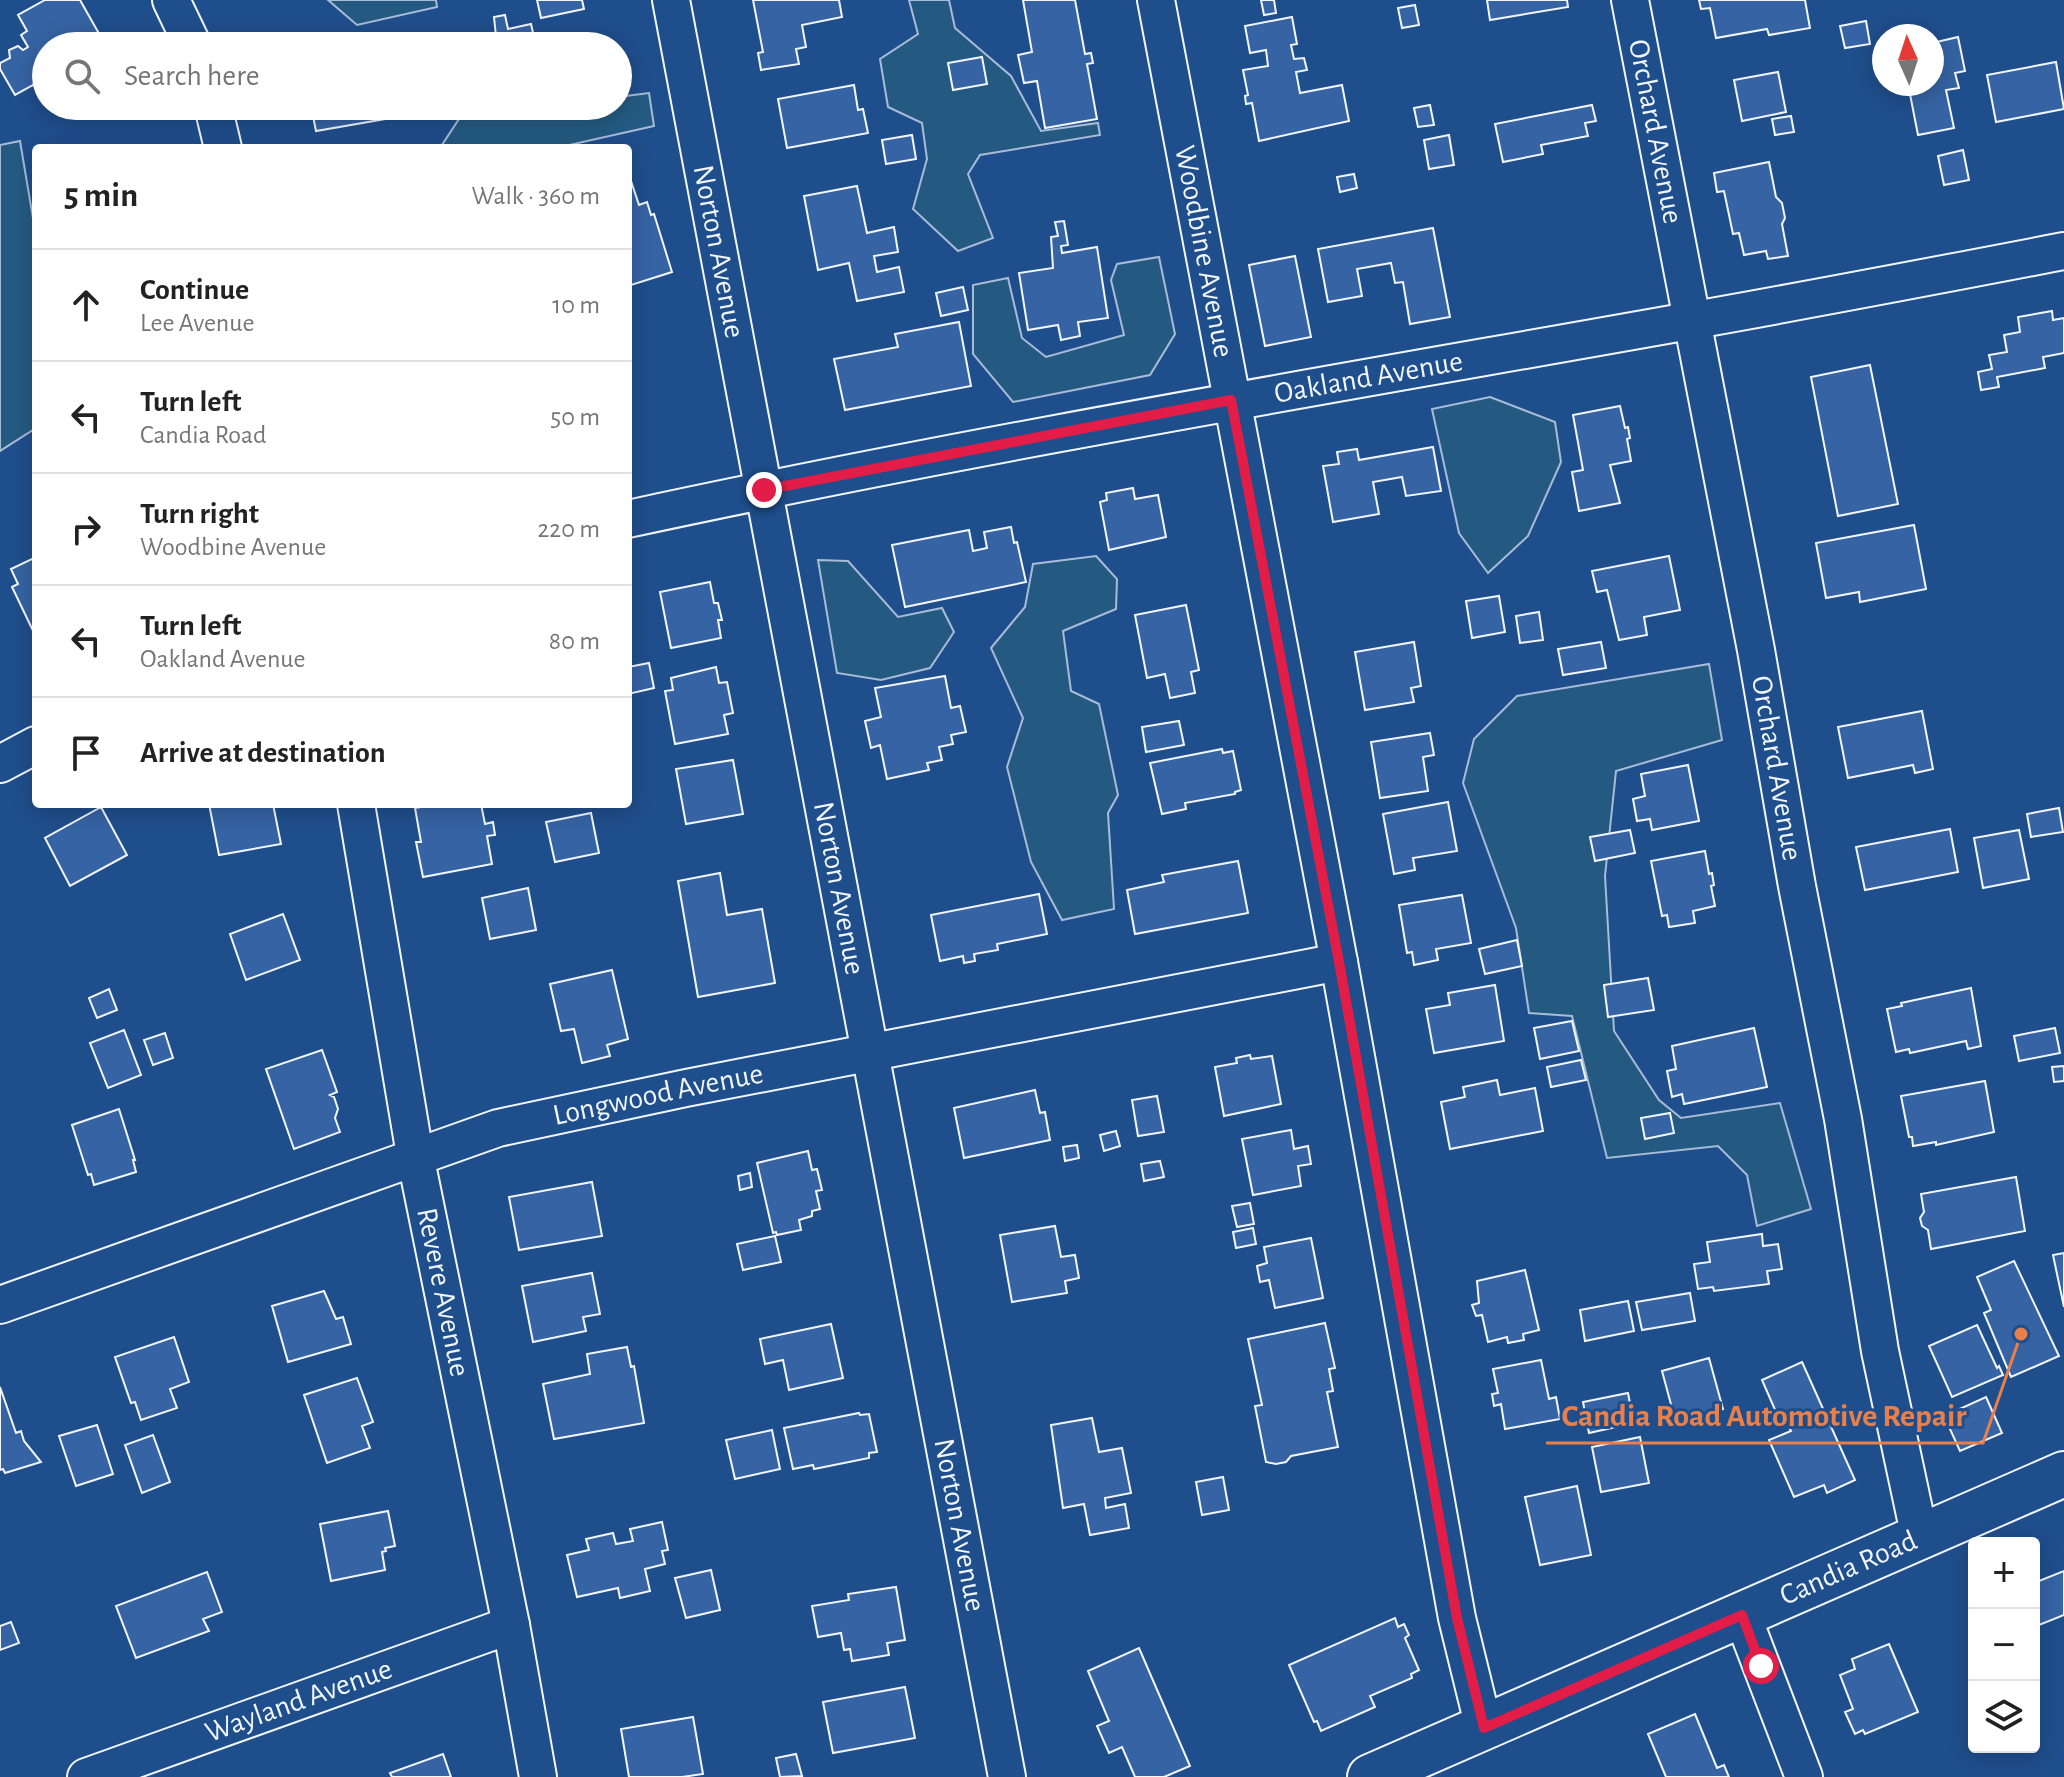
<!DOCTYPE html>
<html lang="en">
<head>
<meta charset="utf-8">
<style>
  body { margin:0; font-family:"Alegreya Sans",sans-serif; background:#f6f6f6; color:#222 }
  .controls { position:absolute; right:24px; bottom:24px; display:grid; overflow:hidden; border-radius:8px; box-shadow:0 4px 20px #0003 }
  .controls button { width:72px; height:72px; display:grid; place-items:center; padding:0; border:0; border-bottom:2px solid #e0e0e0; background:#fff; color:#222; font:40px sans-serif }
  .compass { position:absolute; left:1872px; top:24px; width:72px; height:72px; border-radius:50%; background:#fff; box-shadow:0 4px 20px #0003; rotate:357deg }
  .stop { position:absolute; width:24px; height:24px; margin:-18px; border:6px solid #e11d48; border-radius:50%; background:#fff }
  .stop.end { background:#e11d48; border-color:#fff; box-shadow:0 2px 8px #0008 }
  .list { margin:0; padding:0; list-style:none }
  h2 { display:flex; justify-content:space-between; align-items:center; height:104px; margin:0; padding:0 32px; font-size:34px }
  h2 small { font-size:26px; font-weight:400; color:#767676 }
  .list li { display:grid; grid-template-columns:52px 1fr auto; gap:24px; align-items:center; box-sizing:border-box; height:112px; padding:0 32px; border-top:2px solid #e0e0e0 }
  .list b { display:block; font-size:30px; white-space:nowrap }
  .list p { margin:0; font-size:26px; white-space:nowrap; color:#767676 }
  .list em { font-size:26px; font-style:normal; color:#767676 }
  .icon { flex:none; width:44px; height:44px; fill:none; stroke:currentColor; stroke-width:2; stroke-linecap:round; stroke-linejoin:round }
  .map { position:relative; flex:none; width:2064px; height:1777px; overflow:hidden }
  .search { position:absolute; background:#fff; box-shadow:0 4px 20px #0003; left:32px; top:32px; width:600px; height:88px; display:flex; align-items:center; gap:20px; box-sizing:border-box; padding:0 28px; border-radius:44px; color:#767676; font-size:30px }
  .panel { position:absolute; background:#fff; box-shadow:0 4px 20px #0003; left:32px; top:144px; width:600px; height:664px; border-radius:8px }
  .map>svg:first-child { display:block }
  .green { fill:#245a82; stroke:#a8bbd7; stroke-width:2 }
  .building { fill:#3563a3; stroke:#f2f6ff; stroke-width:2 }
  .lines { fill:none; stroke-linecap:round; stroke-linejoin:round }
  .street-casing { stroke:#f2f6ff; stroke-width:40 }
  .secondary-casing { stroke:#f2f6ff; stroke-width:48 }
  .street { stroke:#1f4e8c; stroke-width:36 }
  .secondary { stroke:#1f4e8c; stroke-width:44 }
  .route { stroke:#e11d48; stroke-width:10 }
  .labels { text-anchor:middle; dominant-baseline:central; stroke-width:6; stroke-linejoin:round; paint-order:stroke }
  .street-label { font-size:30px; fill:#f2f6ff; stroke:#1f4e8c }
  .leader { fill:none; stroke:#ea8049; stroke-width:3 }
  .callout-dot { fill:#ea8049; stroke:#1f4e8c; stroke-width:3 }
  .callout-label { font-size:32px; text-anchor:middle; font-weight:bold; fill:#ea8049; stroke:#1f4e8c; stroke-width:6; stroke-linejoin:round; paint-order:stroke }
</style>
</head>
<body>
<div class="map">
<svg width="2064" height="1777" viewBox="0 0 2064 1777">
  <rect width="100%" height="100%" fill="#1f4e8c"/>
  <!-- green -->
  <path class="green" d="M328,0h108l1,7 -80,18z
    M909,0h40l6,28 56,48 30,55 57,-8 2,12 -120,20 -12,19 25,64 -35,13 -45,-42 14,-50 -5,-36 -34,-16 -8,-48 38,-25z
    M649,93l5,33 -98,22h-116l19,-29 96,-13h63v-9z
    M20,141l16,95v192l-36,23v-306z
    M1159,257l16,77 -25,41 -137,27 -40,-48v-69l35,-7 14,60 24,19 78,-22 -13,-55 6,-16z
    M1490,397l65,25 6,40 -33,74 -40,37 -29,-40 -27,-124z
    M1096,556l21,23 -1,30 -53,22 8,60 28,13 19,91 -10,18 6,96 -52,11 -31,-58 -24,-95 16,-49 -32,-70 34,-41 8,-43z
    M818,560l30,1 50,56 44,-9 12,24 -24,36 -49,12 -44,-7z
    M1709,664l13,76 -106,31 -11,105 9,155 45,69 22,18 99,-15 31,106 -54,17 -10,-51 -29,-29 -111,12 -35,-142 -43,-3 -13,-85 -53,-145 11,-44 43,-43z"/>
  <!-- building -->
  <path class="building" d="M45,0h35l26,46h-60v32l-31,17 -15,-26v-6l10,-5 -1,-8 9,-4 5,4 5,-3 -7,-12 6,-4 -9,-16z
    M537,0h45l2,9 -43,9z
    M753,0h86l3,17 -40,8 4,22 -10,2 3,15 -38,6 -3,-17 5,-1z
    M1023,0h52l10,54 6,-1 2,10 -6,1 10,55 -52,9 -8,-47 -13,2 -6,-28 14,-3z
    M1261,0h13l2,13 -12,2z
    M1487,0h80l1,7 -78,13z
    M1699,0h106l5,28 -41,7 -2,-6 -51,9 -6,-30 -9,1z
    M1415,5l4,20 -17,3 -4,-20z
    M505,15l3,14 23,-5 5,22h-39l-3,-29z
    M1292,17l5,27 -6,1 3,14 10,-1 3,12 -11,2 4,21 42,-8 7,36 -90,20 -7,-38 -6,1 -1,-8 3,-1 -5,-25 25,-4 -2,-16 -16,3 -5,-27z
    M1866,21l4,23 -25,4 -5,-22z
    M1958,37l7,34 -10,2 4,15 -13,2 8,38 -36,7 -10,-51h24v-41z
    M982,57l5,27 -34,6 -5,-27z
    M2056,62l8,47 -68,13 -9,-47z
    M1778,72l8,40 -44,9 -8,-41z
    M854,85l4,25 5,-1 5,24 -81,15 -9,-49z
    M1430,105l4,20 -16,2 -4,-19z
    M1592,105l4,16 -11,2 3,13 -47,9 2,9 -40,8 -8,-38z
    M311,106h121v5l-116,20z
    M1791,116l3,16 -19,3 -3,-16z
    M912,135l4,24 -30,5 -4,-24z
    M1449,135l5,30 -25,4 -5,-29z
    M1963,150l6,30 -25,5 -6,-29z
    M1769,162l7,35 6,6 3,15 -3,6 6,32 -20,3 -2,-8 -22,4 -5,-22 -6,1 -9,-43 -7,1 -3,-19z
    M628,172l11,33 8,-3 4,13 3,-1 18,58 -44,14z
    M1354,174l3,14 -17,4 -3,-15z
    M857,186l10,47 27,-6 4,25 -24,4 3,16 22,-5 5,25 -47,9 -8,-38 -31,7 -14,-74z
    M1064,221l4,24 -7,1 1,7 35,-6 11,71 -30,4 2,14 -19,4 -3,-15 -30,5 -9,-57 34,-5 -2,-31 7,-1 -3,-14z
    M1433,228l17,89 -40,7 -7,-42 -8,1 -4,-20 -34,6 5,27 -34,6 -10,-53z
    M1295,256l16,81 -46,9 -16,-81z
    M963,287l5,23 -27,6 -5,-23z
    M2052,311l1,9 11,-2v35l-21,4 2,11 -48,9 2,10 -18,3 -3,-18 14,-3 -3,-14 18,-3 -3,-17 16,-3 -2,-15z
    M959,322l12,64 -126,24 -11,-51 64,-12 -3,-13z
    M1870,365l28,139 -60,12 -27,-139z
    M1620,406l5,22 3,-1 2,11 -3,1 4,22 -21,4 10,38 -41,8 -7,-39 11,-2 -10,-55z
    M1433,447l8,44 -35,5 -4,-19 -29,5 6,32 -46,8 -10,-56 16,-2 -2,-12 20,-3 2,11z
    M1133,488l2,11 23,-4 8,42 -57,13 -9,-48 7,-2 -1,-7z
    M1914,525l12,64 -66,13 -1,-10 -33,6 -10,-55z
    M1011,527l3,16 3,-1 9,40 -121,25 -13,-62 77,-15 4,21 14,-3 -3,-16z
    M1669,556l11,54 -36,7 3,18 -28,5 -12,-50 -10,2 -5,-21z
    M36,557v80l-24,-50 6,-3 -7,-15z
    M710,582l4,21h4l4,17h-4l3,18 -50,10 -11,-56z
    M1499,596l6,36 -33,6 -6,-37z
    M1186,605l13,65 -8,2 4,21 -25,5 -5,-24 -18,4 -12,-63z
    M1539,612l4,28 -23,3 -4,-27z
    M1414,642l7,44 -10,2 3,14 -49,8 -10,-58z
    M1601,642l5,26 -43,7 -5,-26z
    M649,663l5,25 -26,6v-27z
    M716,667l3,16 8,-1 6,31 -9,2 4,19 -53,10 -10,-53 8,-1 -2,-12z
    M945,676l6,32 9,-2 6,26 -15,3 2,9 -14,3 3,13 -15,3 2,7 -42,9 -7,-34 -9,3 -6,-27 16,-4 -6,-29z
    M1922,711l11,58 -18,4 -2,-8 -65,13 -10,-51z
    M1179,721l5,24 -38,7 -4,-25z
    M1430,733l4,22 -11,2 5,34 -48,7 -9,-56z
    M1222,749l1,4 10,-2 8,39 -6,2v2l-50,9 1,6 -24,5 -12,-51z
    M733,760l10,54 -57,10 -10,-55z
    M1688,765l11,56 -47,9 -2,-11 -13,2 -4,-22 12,-3 -4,-22z
    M1448,802l9,49 -44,7 2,12 -21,4 -11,-60z
    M209,804h64l8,40 -62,11z
    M438,804h43l4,20 8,-2 2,13 -8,1 5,28 -69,13 -7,-35h5l-6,-34z
    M101,807l26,48 -57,31 -25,-48z
    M2059,808l4,24 -32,5 -4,-23z
    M591,813l8,40 -44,9 -9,-40z
    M1950,829l8,43 -93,18 -9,-43z
    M1630,830l5,23 -40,8 -5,-24z
    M2019,830l10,49 -46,9 -9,-50z
    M1705,851l4,23 3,-1 2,12 -3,1 4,20 -22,5 2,12 -26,4 -2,-12 -5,1 -11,-55z
    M1238,861l10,52 -113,21 -8,-44 37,-8 -2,-7z
    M720,873l7,42 35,-6 13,74 -77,14 -20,-116z
    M528,888l8,42 -46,9 -8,-41z
    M1039,894l8,40 -50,10 1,6 -24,4 1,7 -11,2 -1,-7 -23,5 -9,-46z
    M1462,895l9,48 -35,6 2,11 -24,5 -2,-13 -5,1 -8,-48z
    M283,914l17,46 -54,20 -16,-46z
    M1517,940l5,26 -37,8 -6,-25z
    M612,970l16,69 -21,6 3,11 -28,7 -8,-34 -13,2 -11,-47z
    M1648,978l6,32 -46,7 -4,-32z
    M1495,985l9,56 -70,12 -8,-44 24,-4 -2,-12z
    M1971,988l10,58 -13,3 -2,-8 -56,12 -1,-4 -13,3 -9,-43 15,-3 -1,-3z
    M109,989l8,21 -20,8 -8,-20z
    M1572,1021l7,30 -39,8 -6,-31z
    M1754,1028l13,59 -83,17 -2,-10 -10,3 -5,-26 9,-2 -4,-23z
    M2055,1028l5,25 -41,8 -5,-25z
    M124,1030l17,45 -33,13 -18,-45z
    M165,1033l8,25 -20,7 -9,-25z
    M322,1050l15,42 -7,3 4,2 4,12 -3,9 5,14 -46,17 -28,-80z
    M1250,1055l1,4 21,-3 9,48 -57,12 -9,-49 22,-4 -1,-5z
    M1581,1060l5,20 -35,7 -4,-20z
    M2064,1066v15l-10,1 -2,-15z
    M1497,1080l3,15 35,-7 8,43 -93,18 -9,-47 24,-5 -2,-10z
    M1985,1081l9,51 -58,13v-3l-23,4 -1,-9h-3l-8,-41z
    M1035,1090l5,23 5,-1 5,28 -86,18 -10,-50z
    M1157,1096l7,36 -26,4 -6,-36z
    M119,1109l16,51h-2l3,12 -42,13 -3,-11 -3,1 -16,-50z
    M1670,1113l4,20 -29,6 -4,-21z
    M1291,1130l3,19 14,-3 3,18 -13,2 3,20 -48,9 -11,-56z
    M1116,1131l4,15 -16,5 -4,-16z
    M1077,1145l2,13 -14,3 -2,-14z
    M808,1151l4,19 5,-1 5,21 -6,1 4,18 -8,2v5l-13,4 2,10 -24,5 -1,-3 -3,1 -16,-70z
    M1160,1161l4,16 -20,4 -3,-17z
    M750,1173l2,14 -12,3 -2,-14z
    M2016,1177l9,54 -94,18 -3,-19 -6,-4 -2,-8 4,-6 -3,-18z
    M592,1182l10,54 -83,14 -10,-53z
    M1250,1203l4,21 -17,3 -5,-21z
    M1055,1226l6,31 14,-2 4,23 -14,3 2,12 -55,9 -12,-67z
    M1253,1228l3,16 -20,4 -3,-16z
    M1762,1234l1,12 15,-2 4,25 -15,2 2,13 -55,7 -1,-4 -15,2 -4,-25 16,-2 -3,-20z
    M775,1236l6,26 -38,8 -6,-26z
    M1311,1238l12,60 -48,10 -6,-28 -9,2 -3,-16 10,-3 -3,-16z
    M2064,1253v54l-11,-52z
    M2014,1261l45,95 -48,21 -27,-64 7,-3 -14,-33z
    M1525,1270l14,60 -16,4 1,6 -16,3 -1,-6 -19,5 -6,-27 -6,1 -4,-11 7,-2 -2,-22z
    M592,1273l8,41 -17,3 3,14 -53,11 -11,-56z
    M324,1291l12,28 7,-2 8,27 -63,18 -16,-56z
    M1690,1293l5,28 -53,9 -6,-28z
    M1628,1301l6,30 -49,10 -5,-31z
    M1325,1323l10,45 -6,1 4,22 -6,1 11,55 -47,9 -5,6 -10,2 -10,-2 -11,-56 7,-1 -14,-66z
    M831,1324l12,54 -54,12 -6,-30 -18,4 -5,-25z
    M1977,1325l20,43 2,-2 4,9 -51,22 -23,-51z
    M174,1337l15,45 -19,7 7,19 -36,12 -6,-18 -4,1 -16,-46z
    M627,1347l4,20 3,-1 10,57 -90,16 -11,-55 47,-10 -3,-20z
    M1709,1358l14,51 -47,14 -14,-52z
    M1541,1360l8,39 7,-2 4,22 -55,10 -4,-25 -7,2 -2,-12 6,-1 -5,-24z
    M1802,1362l53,118 -28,13 -3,-8 -30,12 -25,-57 22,-9 -7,-14 -5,2 -17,-39z
    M357,1378l16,44 -11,4 8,22 -43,15 -23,-68z
    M0,1387l16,46 5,-2 3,10 17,21 -36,11 -2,-4 -3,1z
    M1628,1393l6,30 -45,10 -6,-31z
    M1986,1397l16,36 -42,18 -16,-35z
    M859,1413l1,2 9,-1 8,38 -8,1v5l-55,11 -1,-4 -20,4 -9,-41z
    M1092,1418l7,34 23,-4 9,45 -26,5 1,10 19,-4 4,24 -39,7 -6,-31 -21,4 -12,-83z
    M97,1425l16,49 -37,12 -17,-50z
    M772,1430l8,39 -45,10 -9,-39z
    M153,1435l17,47 -28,11 -17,-48z
    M1640,1437l9,46 -48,9 -9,-45z
    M1223,1477l6,33 -27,5 -6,-33z
    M1577,1486l14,69 -51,10 -15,-68z
    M388,1511l7,35 -10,2 1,3 -4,1 3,18 -54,11 -11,-57z
    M662,1522l6,28 -6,1 3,13 -20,5 5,22 -30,7 -2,-10 -41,9 -10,-42 22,-5 -3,-11 27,-6 3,11 17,-3 -3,-12z
    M711,1570l9,40 -34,8 -11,-40z
    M2064,1571v44l-30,12v-44z
    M207,1572l15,40 -19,7 6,12 -73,27 -20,-52z
    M896,1587l9,53 -18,3 2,12 -37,6 -2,-12 -6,1 -3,-17 -23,4 -6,-31 37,-6 -1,-6z
    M1395,1618l3,9 6,-3 5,11 -4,3 14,32 -8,4 1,4 -42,18 5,11 -54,24 -4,-10 -3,1 -25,-57z
    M11,1622l8,21 -19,7v-24z
    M1889,1644l29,68 -53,22 -2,-4 -8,4 -10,-22 8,-3 -13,-34 15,-6 -3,-10z
    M1139,1648l51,118 -26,11h-29l-13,-30 -13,6 -12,-27 12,-5 -21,-50z
    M905,1687l10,51 -82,15 -10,-51z
    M1695,1714l22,54 7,-3 5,12h-63l-18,-43z
    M693,1717l10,57 -21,3h-53l-8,-48z
    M443,1754l8,23h-59l-2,-4z
    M796,1754l6,22 -22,1 -4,-19z"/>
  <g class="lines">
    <!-- street casing -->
    <g class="street-casing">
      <g id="street">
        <path d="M171,0l22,46"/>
        <path id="s1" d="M671,0l336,1777"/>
        <path id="s2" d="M1156,0l183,962 118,656 27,110"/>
        <path id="s3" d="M1630,0l126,650 41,236 46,233 37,232 40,187"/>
        <path d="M213,106l10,42"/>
        <path id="s4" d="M628,519c352,-76 707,-135 1061,-198 125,-22 250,-46 375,-70"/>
        <path d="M0,764l36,-19"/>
        <path id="s5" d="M356,804l59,351 96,470 27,152"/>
        <path id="s6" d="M0,1305l498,-177 188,-40 653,-126"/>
        <path d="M1742,1615l62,162"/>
        <path id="s7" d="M86,1777l425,-152"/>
      </g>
    </g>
    <!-- secondary casing -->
    <g class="secondary-casing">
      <g id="secondary">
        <path id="s8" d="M1370,1777l694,-303"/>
      </g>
    </g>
    <!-- street -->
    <use href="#street" class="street"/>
    <!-- secondary -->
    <use href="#secondary" class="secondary"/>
  </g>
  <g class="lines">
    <!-- route -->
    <path class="route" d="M764,490l467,-90 108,562 118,656 27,110 258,-113 19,51"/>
  </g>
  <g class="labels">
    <!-- street labels -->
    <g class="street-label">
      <text stroke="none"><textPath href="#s3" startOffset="134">Orchard Avenue</textPath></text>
      <text stroke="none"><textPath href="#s2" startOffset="256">Woodbine Avenue</textPath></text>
      <text stroke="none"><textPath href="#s1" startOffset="256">Norton Avenue</textPath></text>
      <text stroke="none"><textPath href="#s4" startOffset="754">Oakland Avenue</textPath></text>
      <text stroke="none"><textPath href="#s3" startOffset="782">Orchard Avenue</textPath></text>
      <text stroke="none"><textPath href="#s1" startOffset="904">Norton Avenue</textPath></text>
      <text stroke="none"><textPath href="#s6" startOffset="692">Longwood Avenue</textPath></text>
      <text stroke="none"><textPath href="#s5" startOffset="496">Revere Avenue</textPath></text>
      <text stroke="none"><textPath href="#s1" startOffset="1552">Norton Avenue</textPath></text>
      <text stroke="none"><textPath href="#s8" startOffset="522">Candia Road</textPath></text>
      <text stroke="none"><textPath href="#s7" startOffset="226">Wayland Avenue</textPath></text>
    </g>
  </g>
  <!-- callouts -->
  <path class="leader" d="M2021 1334L1983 1443H1546"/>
  <circle class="callout-dot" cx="2021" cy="1334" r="8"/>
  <g class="callout-label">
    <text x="1764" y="1426">Candia Road Automotive Repair</text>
  </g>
</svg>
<div class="controls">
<button>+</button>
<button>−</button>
<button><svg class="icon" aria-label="layers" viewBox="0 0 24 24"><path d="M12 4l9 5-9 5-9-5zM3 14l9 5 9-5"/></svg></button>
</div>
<svg class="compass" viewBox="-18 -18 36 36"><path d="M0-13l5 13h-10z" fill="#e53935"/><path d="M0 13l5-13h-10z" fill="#767676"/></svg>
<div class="stop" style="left:1761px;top:1666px"></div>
<div class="stop end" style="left:764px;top:490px"></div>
<div class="search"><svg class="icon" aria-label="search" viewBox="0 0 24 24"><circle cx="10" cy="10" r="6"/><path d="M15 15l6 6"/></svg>Search here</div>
<section class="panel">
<h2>5 min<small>Walk · 360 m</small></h2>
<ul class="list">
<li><svg class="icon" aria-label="ahead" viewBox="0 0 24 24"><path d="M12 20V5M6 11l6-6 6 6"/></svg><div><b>Continue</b><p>Lee Avenue</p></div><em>10 m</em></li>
<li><svg class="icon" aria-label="left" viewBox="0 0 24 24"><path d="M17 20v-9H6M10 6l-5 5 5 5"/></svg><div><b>Turn left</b><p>Candia Road</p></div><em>50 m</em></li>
<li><svg class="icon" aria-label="right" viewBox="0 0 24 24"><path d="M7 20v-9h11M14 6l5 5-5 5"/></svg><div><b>Turn right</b><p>Woodbine Avenue</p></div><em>220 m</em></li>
<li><svg class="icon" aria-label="left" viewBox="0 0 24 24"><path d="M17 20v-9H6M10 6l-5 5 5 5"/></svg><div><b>Turn left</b><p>Oakland Avenue</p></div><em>80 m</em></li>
<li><svg class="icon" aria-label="arrive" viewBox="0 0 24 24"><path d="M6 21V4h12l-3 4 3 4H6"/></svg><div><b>Arrive at destination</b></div></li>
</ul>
</section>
</div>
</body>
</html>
